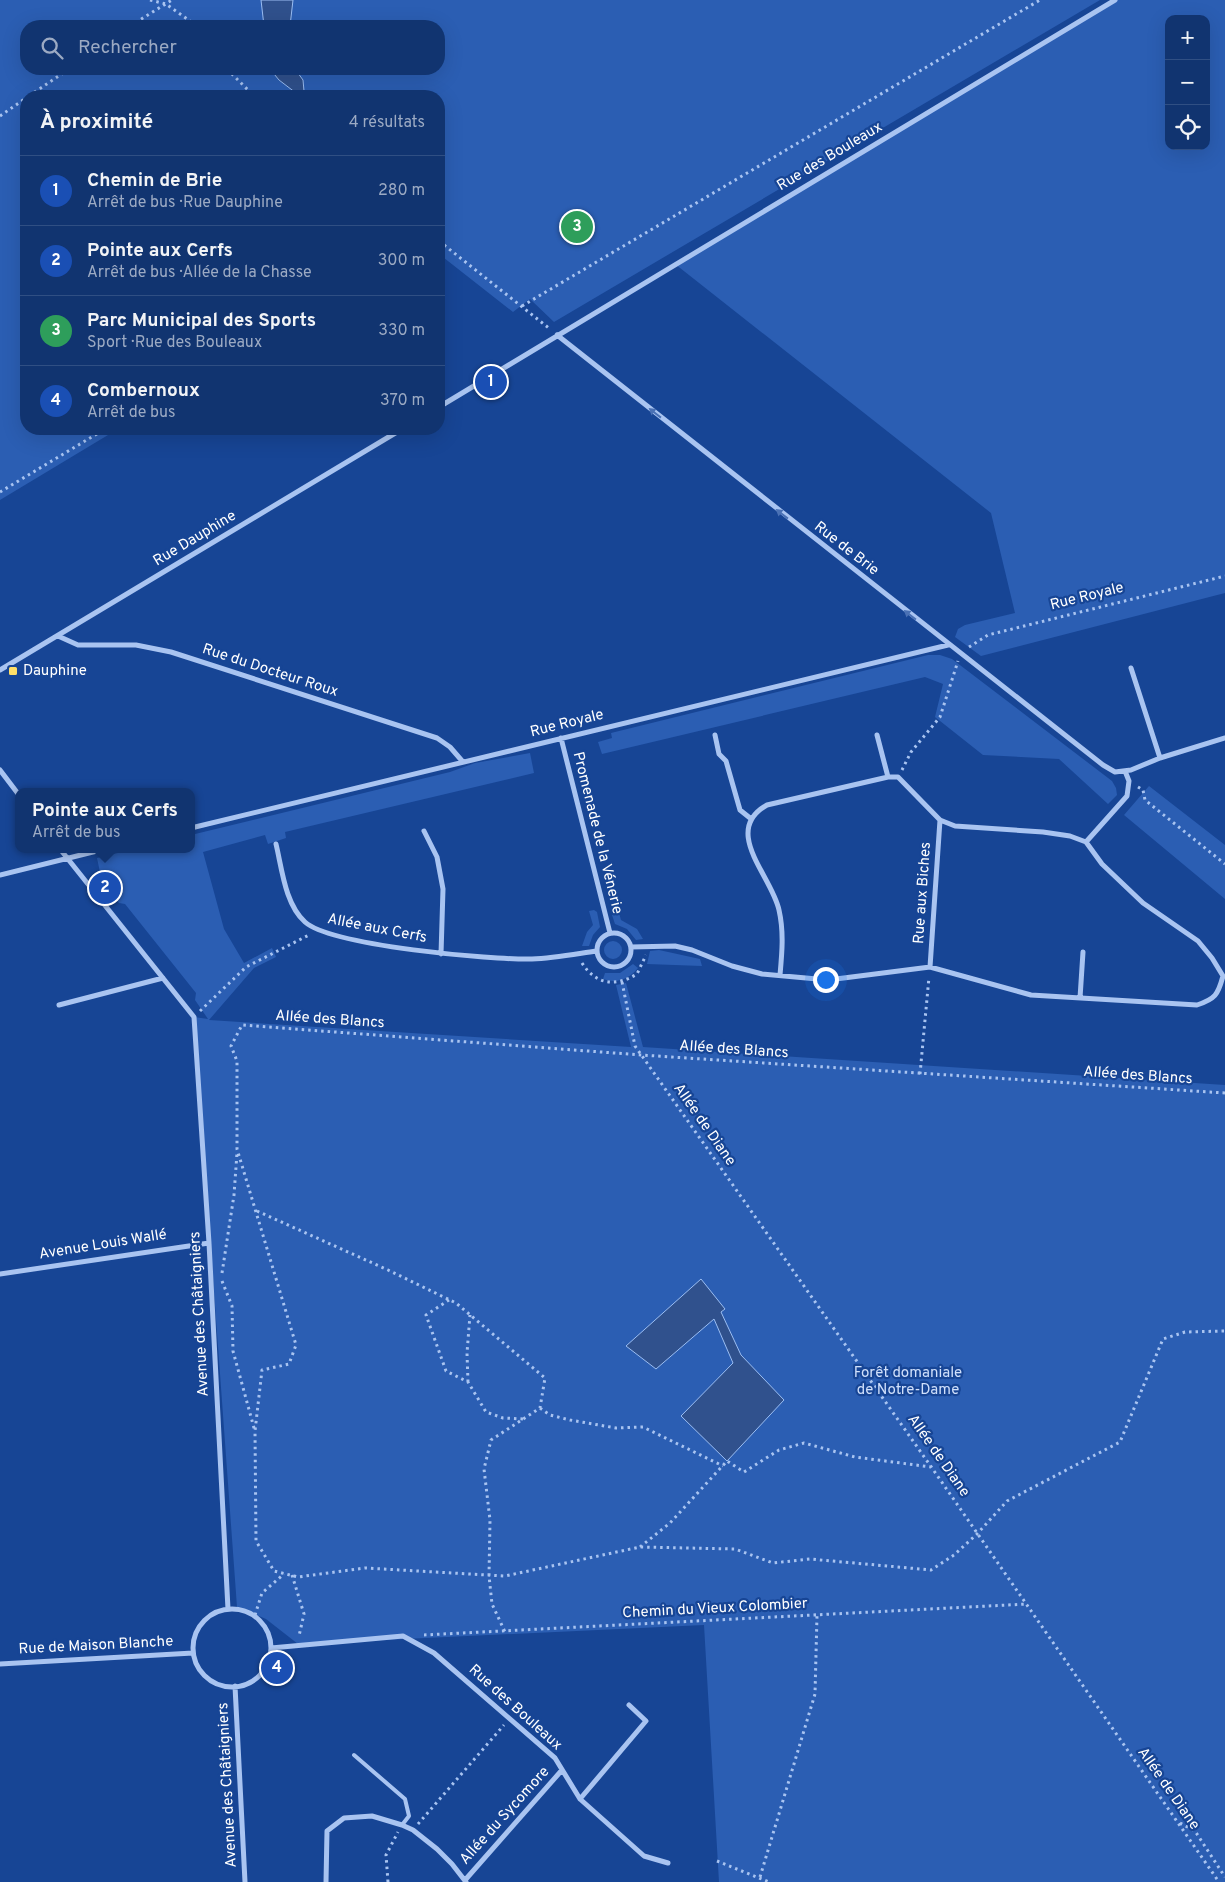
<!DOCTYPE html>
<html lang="fr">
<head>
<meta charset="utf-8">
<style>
  body { margin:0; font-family:Overpass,sans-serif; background:#1e3f78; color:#f1f3f6 }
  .controls { position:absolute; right:15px; top:15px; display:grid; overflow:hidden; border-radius:10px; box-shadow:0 5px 20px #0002 }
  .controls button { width:45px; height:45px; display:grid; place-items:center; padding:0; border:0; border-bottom:1px solid #304f83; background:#113470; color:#f1f3f6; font:25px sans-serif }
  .you { position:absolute; left:825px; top:979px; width:18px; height:18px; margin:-12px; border:4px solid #fff; border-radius:50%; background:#1a73e8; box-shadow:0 0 0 8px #1a73e833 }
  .badge { display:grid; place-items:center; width:32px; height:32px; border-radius:50%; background:#95b2f1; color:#fff; font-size:16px; font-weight:700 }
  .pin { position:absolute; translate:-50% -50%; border:2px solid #fff; box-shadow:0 1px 5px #0006 }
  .popup { position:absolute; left:15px; top:788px; width:180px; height:65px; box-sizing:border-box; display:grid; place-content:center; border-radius:10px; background:#113470; filter:drop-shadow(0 1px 4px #0005); font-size:16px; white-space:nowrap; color:#9caac3 }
  .popup b { font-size:19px; color:#f1f3f6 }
  .popup::after { content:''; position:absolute; left:50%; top:100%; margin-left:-10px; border:10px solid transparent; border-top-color:#113470 }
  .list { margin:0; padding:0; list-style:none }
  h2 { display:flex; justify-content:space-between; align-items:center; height:65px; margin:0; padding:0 20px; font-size:21px }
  h2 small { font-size:16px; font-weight:400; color:#9caac3 }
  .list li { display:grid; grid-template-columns:32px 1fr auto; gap:15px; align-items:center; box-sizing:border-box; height:70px; padding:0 20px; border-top:1px solid #304f83 }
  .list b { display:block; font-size:19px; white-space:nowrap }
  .list p { margin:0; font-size:16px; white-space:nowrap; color:#9caac3 }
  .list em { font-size:16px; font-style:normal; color:#9caac3 }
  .icon { flex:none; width:28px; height:28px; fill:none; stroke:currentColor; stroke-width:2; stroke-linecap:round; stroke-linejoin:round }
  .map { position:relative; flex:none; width:1225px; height:1882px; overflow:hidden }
  .search { position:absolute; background:#113470; box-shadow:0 5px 20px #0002; left:20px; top:20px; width:425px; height:55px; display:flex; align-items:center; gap:12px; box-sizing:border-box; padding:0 18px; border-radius:20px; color:#9caac3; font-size:19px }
  .panel { position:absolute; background:#113470; box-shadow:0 5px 20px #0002; left:20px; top:90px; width:425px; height:345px; border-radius:20px }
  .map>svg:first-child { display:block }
  .green { fill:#2b5eb3; fill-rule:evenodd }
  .water { fill:#30518d; stroke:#9bbef3 }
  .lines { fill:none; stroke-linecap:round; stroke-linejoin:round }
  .path { stroke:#a9c4f1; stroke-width:3; stroke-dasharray:2.5 4; stroke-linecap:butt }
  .service { stroke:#a9c4f1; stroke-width:4 }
  .minor { stroke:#a9c4f1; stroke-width:5 }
  .oneway { fill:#4a71b5 }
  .poi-dot { fill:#ffdf68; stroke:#174595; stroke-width:2 }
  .labels { text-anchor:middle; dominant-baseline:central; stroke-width:4.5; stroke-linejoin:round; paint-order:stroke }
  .street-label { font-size:15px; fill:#fff; stroke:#174595 }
  .poi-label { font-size:15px; fill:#fff; stroke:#174595; text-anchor:start }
  .park-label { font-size:15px; fill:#d0e0fc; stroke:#174595 }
</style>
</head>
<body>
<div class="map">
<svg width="1225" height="1882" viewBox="0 0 1225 1882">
  <rect width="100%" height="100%" fill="#174595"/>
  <!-- green -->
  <path class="green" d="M0,0h1100l-546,322 -24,-23 -17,13 -74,-58v-158h-413v333h92l-118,71zM26,26h413v43h-413z
    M1115,0h110v593l-244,63 -26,-19 3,-8 7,-4 50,-12 -24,-100 -316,-249zM1169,19h37v127h-37z
    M928,655h12l12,4 160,122 4,7 1,7 -9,9 -49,-45 -76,-4 -48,-38 8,-33 -18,-7 -323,77 -4,-12 14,-4 -1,-5z
    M530,753l4,20 -249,59 1,6 -18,6 -3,-9 -62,17 21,77 20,34 28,-15 4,9 -22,11 -45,52 422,27 -15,-62 10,-2 17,64 582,38v797h-506l-15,-257 -406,19 -32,-25 -29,-12 -43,-590 14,2 -13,-19 1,-7 -71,-89 -6,-1 -17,-21 -5,-24 37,-9h57v-14l259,-63 25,-9z
    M1149,786l76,59v54l-101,-84z
    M594,910l3,2 3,15 -7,8 -4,11h-7l5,-14 6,-7 -4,-14z
    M619,913l2,7 16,9 6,10 -7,1 -9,-11 -12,-5 -3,-9z
    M604 950a9 9 0 1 1 18 0a9 9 0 1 1-18 0Z
    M659,950l41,9 2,7 -55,-2 3,-13z
    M633,964l5,4c-9,11 -21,16 -35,11l2,-6h15z"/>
  <!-- water -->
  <path class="water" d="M261,0h32l-3,26h-26z
    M270,69h25l8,11 1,11 -8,2 -17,-13z
    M701,1279l24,30 -4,3 20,43 43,45 -57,61 -46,-45 52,-53 -19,-44 -58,50 -30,-23z"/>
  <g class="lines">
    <!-- path -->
    <path class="path" d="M150,0l16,4 31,22
      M130,26l42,-26
      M227,69l27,27
      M29,96l40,-27
      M0,116l26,-18
      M439,241l111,88
      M522,306l518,-306
      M0,492l105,-63
      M969,647l19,-12 237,-59
      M902,770l9,-18 29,-35 18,-56
      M1138,787l5,3 2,10 80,64
      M582,963c14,22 34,24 55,11l9,-19
      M622,982l13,64 297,422 287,414
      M200,1011l46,-44 63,-32
      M920,1074l9,-97
      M1225,1093l-584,-38 -399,-30 -11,21 6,15v88l59,196 -7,19 -27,6 -7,61 1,110 18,30 24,6 67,-9 140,8 135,-29 95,2 38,14 37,-4 121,11 23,-15 23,-21 30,-33 113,-59 43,-103 22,-7 40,-1
      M257,1211l131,59 68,33 89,75 -5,30 -49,32 -7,29 6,51 -1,56 3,28 13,28
      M222,1273l12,-78 3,-42
      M222,1281l10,25 1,45 21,77
      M449,1300l-23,15 20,56 22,11 18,30 17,6 20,1
      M468,1382l-1,-29 3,-38
      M540,1408l10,7 20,5 46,8 27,-1 80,39
      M640,1547l30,-24 57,-62 17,11 35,-22 25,-7 51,14 76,10
      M292,1575l12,39 -5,22
      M255,1615l7,-22 22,-19
      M424,1635l603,-31
      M1180,1823l15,8 30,46
      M418,1824l86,-99
      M717,1861l52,21
      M760,1877l55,-183 2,-79
      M388,1882l-2,-27 12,-23"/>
    <!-- service -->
    <path class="service" d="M354,1755l51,44 4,17 -7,9"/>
    <!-- minor -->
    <path class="minor" d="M557,335l546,430 12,7 16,-2 29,-12 65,-20
      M439,407l676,-407
      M58,636l20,9h58l35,7 266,86 13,9 13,15
      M1131,668l29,90
      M0,670l402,-241
      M715,735l4,19 7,7 14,49 10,8
      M877,735l11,42
      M561,738l49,195
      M0,770l19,25
      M191,828l757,-183
      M424,831l13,26 6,32 -2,65
      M276,844c6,25 9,60 29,78 27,24 187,38 227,37 21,-1 43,-5 64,-8
      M60,849l134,168 15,226 19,366
      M0,875l105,-26
      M597 950a17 17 0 1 1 34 0a17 17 0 1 1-34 0Z
      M631,947l44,-1 17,4 40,16 30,8 66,6 102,-13 101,28 166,10c18,-6 21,-10 26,-29l-11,-18 -14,-17 -55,-38 -41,-39 -16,-22
      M930,967l10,-147
      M780,975c2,-22 4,-43 -1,-65 -7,-34 -58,-79 -12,-105l121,-28h10l42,43 15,6 88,6 27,4 16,6 41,-46 2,-15 -4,-10
      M1080,998l3,-46
      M59,1005l104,-27
      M0,1274l209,-31
      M193 1648a39 39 0 1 1 78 0a39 39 0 1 1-78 0Z
      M271,1648l132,-12 31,17 121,105 25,41 64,57 24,7
      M0,1664l193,-11
      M235,1686l10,196
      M580,1799l66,-78 -17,-16
      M466,1879l96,-109
      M326,1882l1,-51 17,-13 28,-2 30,9 11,5 24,19 15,15 14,18"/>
  </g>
  <!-- one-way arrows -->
  <defs><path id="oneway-solid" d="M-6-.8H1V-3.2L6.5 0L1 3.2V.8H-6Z" transform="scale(1.25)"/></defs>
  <g class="oneway">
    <use href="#oneway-solid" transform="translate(655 413) rotate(-142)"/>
    <use href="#oneway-solid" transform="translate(782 514) rotate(-142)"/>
    <use href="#oneway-solid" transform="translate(910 615) rotate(-142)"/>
  </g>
  <!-- markers -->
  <rect class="poi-dot" x="8" y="666" width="10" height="10" rx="2.5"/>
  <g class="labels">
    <!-- street labels -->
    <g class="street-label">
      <text transform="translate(830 157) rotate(-31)">Rue des Bouleaux</text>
      <text transform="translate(195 539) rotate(-31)">Rue Dauphine</text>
      <text transform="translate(846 549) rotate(38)">Rue de Brie</text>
      <text transform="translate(1087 597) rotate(-14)">Rue Royale</text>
      <text transform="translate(270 671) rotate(18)">Rue du Docteur Roux</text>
      <text transform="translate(567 724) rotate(-14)">Rue Royale</text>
      <text transform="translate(597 833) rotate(76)">Promenade de la Vénerie</text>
      <text transform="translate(923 893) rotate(-86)">Rue aux Biches</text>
      <text transform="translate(377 929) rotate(11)">Allée aux Cerfs</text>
      <text transform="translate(330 1020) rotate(4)">Allée des Blancs</text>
      <text transform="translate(734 1050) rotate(4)">Allée des Blancs</text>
      <text transform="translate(1138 1076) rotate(4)">Allée des Blancs</text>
      <text transform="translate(704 1125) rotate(55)">Allée de Diane</text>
      <text transform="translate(103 1245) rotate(-9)">Avenue Louis Wallé</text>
      <text transform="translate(200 1314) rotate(-93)">Avenue des Châtaigniers</text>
      <text transform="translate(938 1456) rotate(55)">Allée de Diane</text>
      <text transform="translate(715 1609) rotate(-3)">Chemin du Vieux Colombier</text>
      <text transform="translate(96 1646) rotate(-3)">Rue de Maison Blanche</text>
      <text transform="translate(515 1708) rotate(42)">Rue des Bouleaux</text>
      <text transform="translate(228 1785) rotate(-93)">Avenue des Châtaigniers</text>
      <text transform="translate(1168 1789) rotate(55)">Allée de Diane</text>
      <text transform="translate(505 1816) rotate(-48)">Allée du Sycomore</text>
    </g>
    <!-- poi labels -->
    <g class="poi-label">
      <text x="23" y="671">Dauphine</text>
    </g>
    <!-- park labels -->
    <g class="park-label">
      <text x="908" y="1373">Forêt domaniale<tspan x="908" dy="17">de Notre-Dame</tspan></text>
    </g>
  </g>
</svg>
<div class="controls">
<button>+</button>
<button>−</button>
<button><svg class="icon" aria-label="locate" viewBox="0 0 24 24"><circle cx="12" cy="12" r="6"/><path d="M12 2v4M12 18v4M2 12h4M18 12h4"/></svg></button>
</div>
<div class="you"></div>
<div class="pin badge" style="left:491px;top:382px;background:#1a4fb4">1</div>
<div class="pin badge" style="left:105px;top:888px;background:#1a4fb4">2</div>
<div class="popup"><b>Pointe aux Cerfs</b>Arrêt de bus</div>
<div class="pin badge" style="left:577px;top:227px;background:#2e9e5b">3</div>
<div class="pin badge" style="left:277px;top:1668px;background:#1a4fb4">4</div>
<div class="search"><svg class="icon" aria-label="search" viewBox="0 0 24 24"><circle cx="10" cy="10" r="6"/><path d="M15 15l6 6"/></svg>Rechercher</div>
<section class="panel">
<h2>À proximité<small>4 résultats</small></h2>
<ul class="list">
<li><span class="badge" style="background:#1a4fb4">1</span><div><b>Chemin de Brie</b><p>Arrêt de bus · Rue Dauphine</p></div><em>280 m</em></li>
<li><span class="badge" style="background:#1a4fb4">2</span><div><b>Pointe aux Cerfs</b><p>Arrêt de bus · Allée de la Chasse</p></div><em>300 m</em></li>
<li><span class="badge" style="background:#2e9e5b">3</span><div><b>Parc Municipal des Sports</b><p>Sport · Rue des Bouleaux</p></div><em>330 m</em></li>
<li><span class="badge" style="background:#1a4fb4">4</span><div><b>Combernoux</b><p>Arrêt de bus</p></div><em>370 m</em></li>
</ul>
</section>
</div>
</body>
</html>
